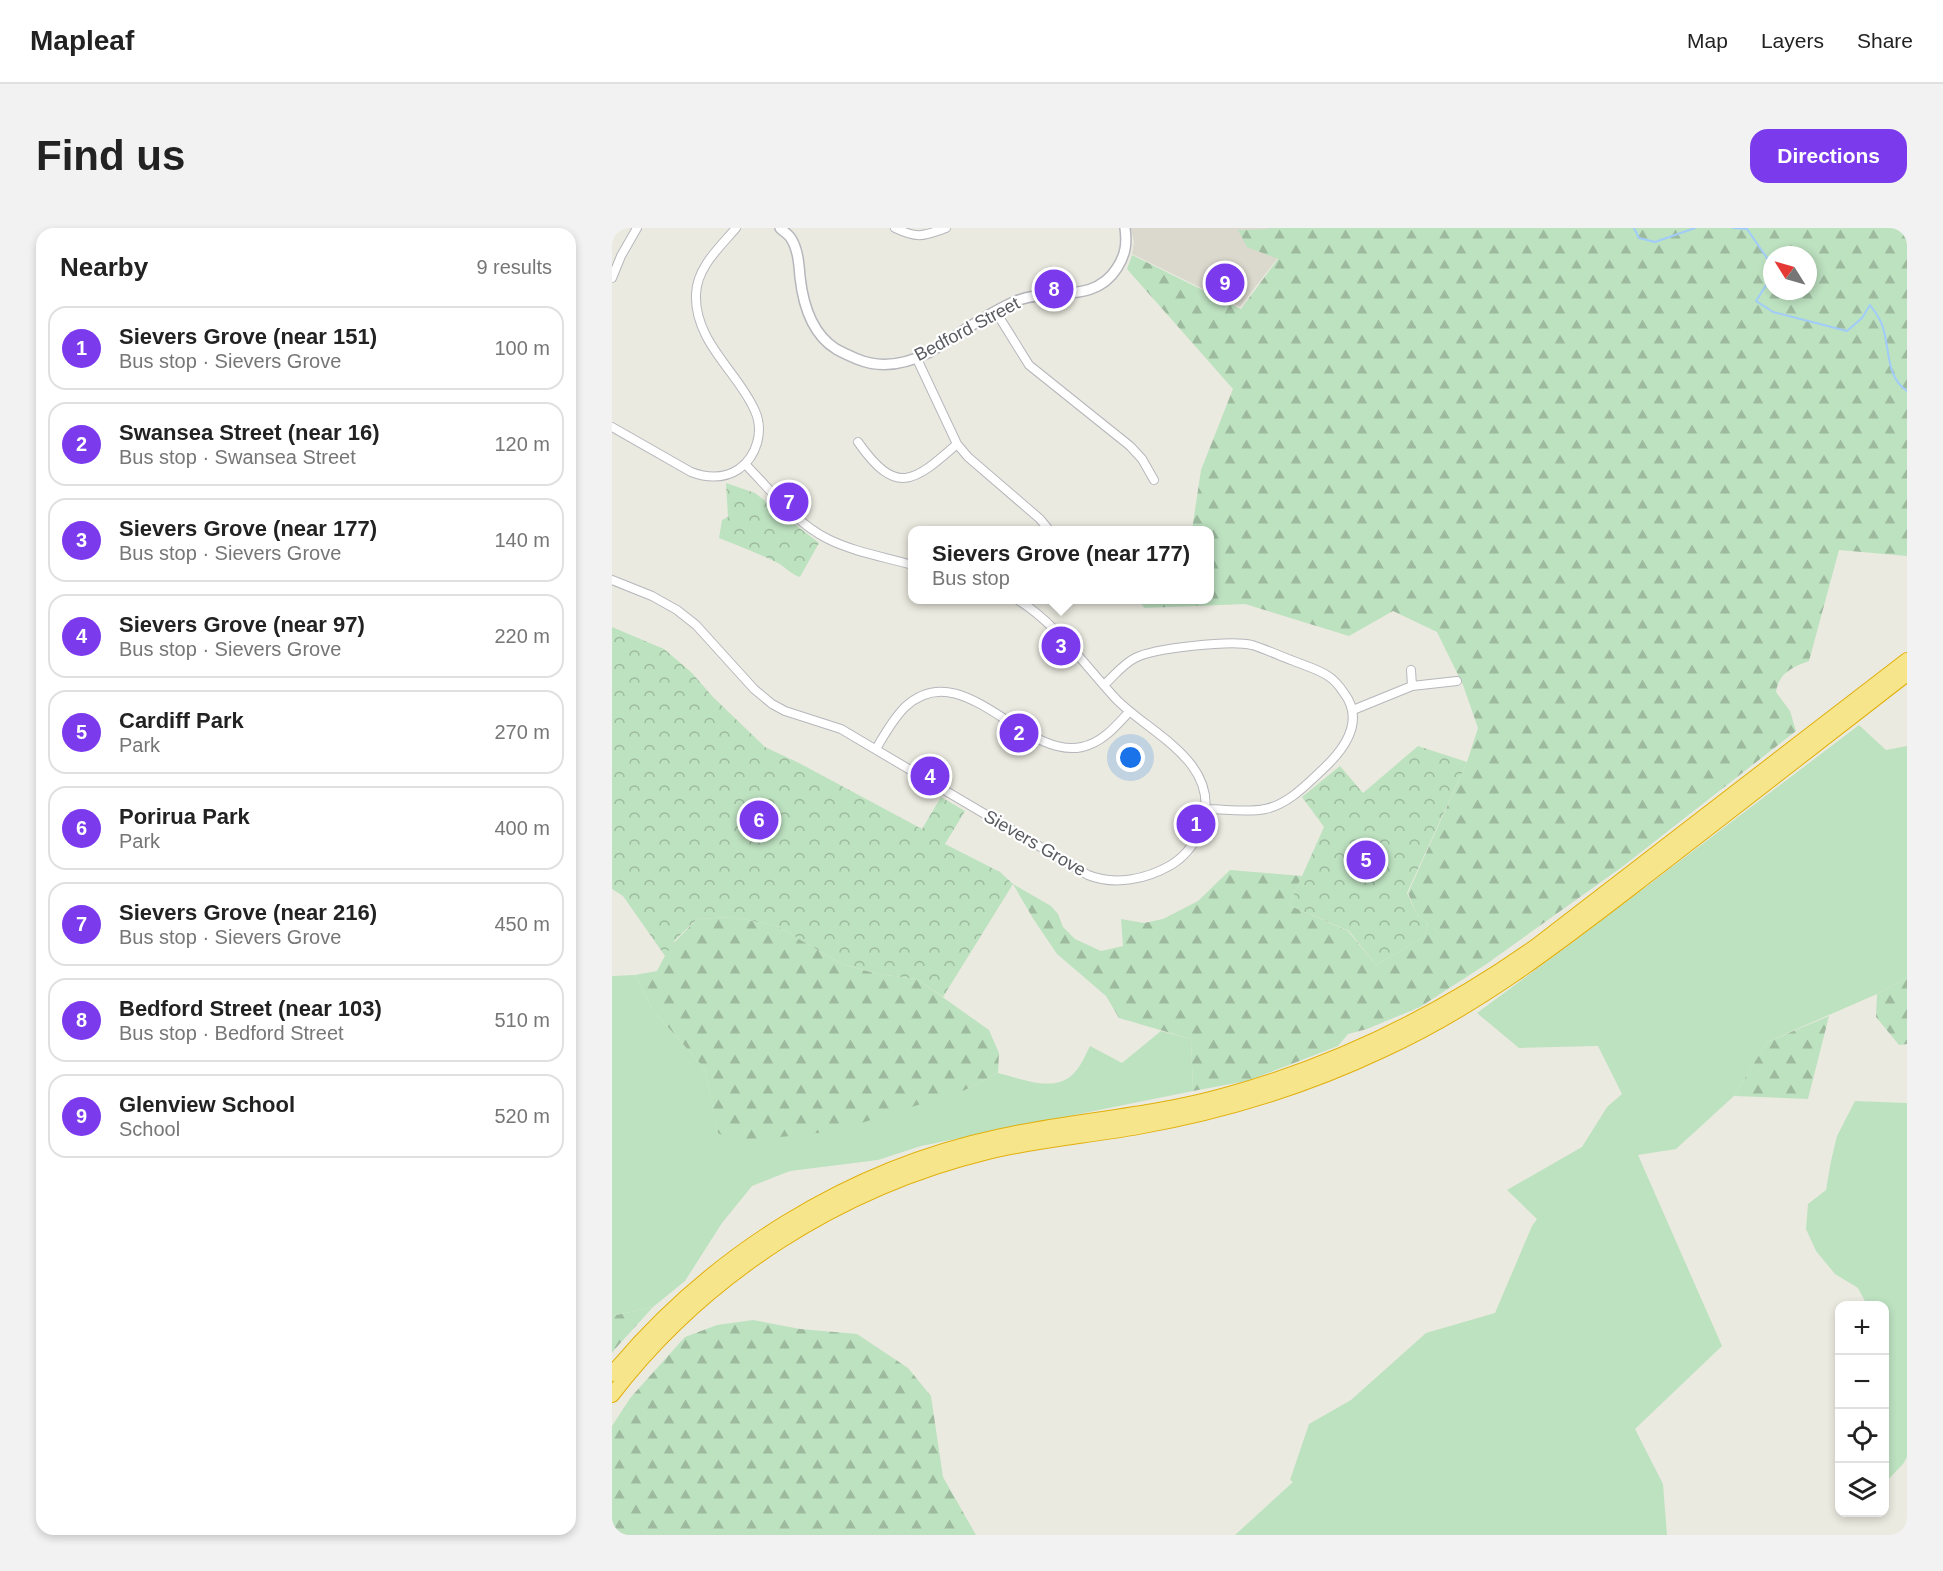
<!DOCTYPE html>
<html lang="en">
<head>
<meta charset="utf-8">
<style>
  body { margin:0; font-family:Helvetica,sans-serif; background:#f2f2f2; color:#222 }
  .controls { position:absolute; right:18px; bottom:18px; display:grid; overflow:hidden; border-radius:12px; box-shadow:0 3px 9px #0003 }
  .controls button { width:54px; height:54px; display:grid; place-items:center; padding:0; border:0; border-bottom:2px solid #e0e0e0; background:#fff; color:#222; font:30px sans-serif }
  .compass { position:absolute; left:1151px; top:18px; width:54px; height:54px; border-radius:50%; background:#fff; box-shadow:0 3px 9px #0003; rotate:307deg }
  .you { position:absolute; left:519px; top:530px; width:21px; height:21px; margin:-15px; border:4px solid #fff; border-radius:50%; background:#1a73e8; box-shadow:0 0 0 9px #1a73e833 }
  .badge { display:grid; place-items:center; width:39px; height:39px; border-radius:50%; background:#7c3aed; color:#fff; font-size:20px; font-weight:700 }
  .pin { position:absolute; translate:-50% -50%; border:3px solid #fff; box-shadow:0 2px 6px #0006 }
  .popup { position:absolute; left:296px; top:298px; width:306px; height:78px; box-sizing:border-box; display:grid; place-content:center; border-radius:12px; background:#fff; filter:drop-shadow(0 2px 4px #0005); font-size:20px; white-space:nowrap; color:#767676 }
  .popup b { font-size:22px; color:#222 }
  .popup::after { content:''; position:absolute; left:50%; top:100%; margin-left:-12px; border:12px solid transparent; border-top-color:#fff }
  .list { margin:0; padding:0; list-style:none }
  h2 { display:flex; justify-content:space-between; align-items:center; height:78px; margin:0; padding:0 24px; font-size:26px }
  h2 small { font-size:20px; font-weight:400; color:#767676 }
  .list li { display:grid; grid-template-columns:39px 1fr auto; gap:18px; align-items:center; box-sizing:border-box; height:84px; margin:0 12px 12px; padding:0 12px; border:2px solid #e0e0e0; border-radius:18px }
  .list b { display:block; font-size:22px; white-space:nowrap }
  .list p { margin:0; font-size:20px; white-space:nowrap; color:#767676 }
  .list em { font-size:20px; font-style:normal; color:#767676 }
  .icon { flex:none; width:33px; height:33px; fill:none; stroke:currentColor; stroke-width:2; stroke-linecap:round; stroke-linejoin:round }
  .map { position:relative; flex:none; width:1295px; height:1307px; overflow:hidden; border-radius:18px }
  header { display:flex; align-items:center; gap:36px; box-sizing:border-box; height:84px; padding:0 30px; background:#fff; border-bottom:2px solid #e0e0e0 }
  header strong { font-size:28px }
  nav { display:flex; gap:33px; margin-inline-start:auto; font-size:21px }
  .intro { display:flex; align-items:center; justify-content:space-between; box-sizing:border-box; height:144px; padding:0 36px }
  h1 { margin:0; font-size:42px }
  .button { padding:15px 27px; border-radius:18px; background:#7c3aed; color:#fff; font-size:21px; font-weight:700 }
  main { display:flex; gap:36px; padding:0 36px }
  aside { flex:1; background:#fff; border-radius:18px; box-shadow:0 3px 9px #0003 }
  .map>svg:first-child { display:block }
  .education { fill:#dbd9ce }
  .grass { fill:#bde2c0 }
  .forest { fill:url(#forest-firs); fill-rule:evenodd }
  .park { fill:url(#park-crowns) }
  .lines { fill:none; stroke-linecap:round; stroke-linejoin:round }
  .stream { stroke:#a1ccfa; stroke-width:2 }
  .minor-casing { stroke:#b6b7bc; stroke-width:10 }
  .tertiary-casing { stroke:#b6b7bc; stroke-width:12 }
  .motorway-casing { stroke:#e0af0b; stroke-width:16 }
  .minor { stroke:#fff; stroke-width:8 }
  .tertiary { stroke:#fff; stroke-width:9 }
  .motorway { stroke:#f7e58b; stroke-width:14 }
  .labels { text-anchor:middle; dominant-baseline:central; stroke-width:4.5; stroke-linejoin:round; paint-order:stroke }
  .street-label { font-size:18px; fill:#595b60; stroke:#fff }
</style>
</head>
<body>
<header>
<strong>Mapleaf</strong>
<nav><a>Map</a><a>Layers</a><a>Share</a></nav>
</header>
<div class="intro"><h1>Find us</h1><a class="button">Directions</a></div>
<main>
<aside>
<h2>Nearby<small>9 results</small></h2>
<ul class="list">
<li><span class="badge">1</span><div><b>Sievers Grove (near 151)</b><p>Bus stop · Sievers Grove</p></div><em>100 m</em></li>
<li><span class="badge">2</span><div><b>Swansea Street (near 16)</b><p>Bus stop · Swansea Street</p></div><em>120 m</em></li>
<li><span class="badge">3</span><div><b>Sievers Grove (near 177)</b><p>Bus stop · Sievers Grove</p></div><em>140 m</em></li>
<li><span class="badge">4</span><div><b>Sievers Grove (near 97)</b><p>Bus stop · Sievers Grove</p></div><em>220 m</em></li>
<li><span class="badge">5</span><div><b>Cardiff Park</b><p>Park</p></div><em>270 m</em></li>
<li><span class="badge">6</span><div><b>Porirua Park</b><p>Park</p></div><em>400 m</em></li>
<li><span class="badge">7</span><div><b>Sievers Grove (near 216)</b><p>Bus stop · Sievers Grove</p></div><em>450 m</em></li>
<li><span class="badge">8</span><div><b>Bedford Street (near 103)</b><p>Bus stop · Bedford Street</p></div><em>510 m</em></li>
<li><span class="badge">9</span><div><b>Glenview School</b><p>School</p></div><em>520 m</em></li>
</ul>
</aside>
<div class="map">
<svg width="1295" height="1307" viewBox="0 0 1295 1307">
  <defs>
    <pattern id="forest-firs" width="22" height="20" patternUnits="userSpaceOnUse" patternTransform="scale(1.5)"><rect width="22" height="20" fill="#bde2c0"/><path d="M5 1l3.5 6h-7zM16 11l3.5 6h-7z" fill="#9dba9f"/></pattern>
    <pattern id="park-crowns" width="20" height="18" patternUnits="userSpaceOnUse" patternTransform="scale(1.5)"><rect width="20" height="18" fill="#bde2c0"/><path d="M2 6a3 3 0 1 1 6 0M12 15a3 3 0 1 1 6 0" fill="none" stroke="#9dba9f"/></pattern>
  </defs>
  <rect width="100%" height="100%" fill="#ebeae0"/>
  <!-- education -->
  <path class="education" d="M519,0h155l-9,31 -37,48 -108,-53 2,-12z"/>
  <!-- grass -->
  <path class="grass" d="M1247,497l27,25 21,-4v232l-30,16 -110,48 -33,54 -58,53 -38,6 84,191 -87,83 28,55 4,51h-432l58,-53 -3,-2 19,-56 42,-24 75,-67 69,-20 37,-87 5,-7 -30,-29 75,-43 25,-40 15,-13 -24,-48 -79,2 -42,-35 99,-73z
    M23,747l17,34 53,60 13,63 247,-42 33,-17c22,5 55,20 74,2 8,-7 13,-19 18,-29l32,17 39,-32 30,8 2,52 -272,55 -43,14 -88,11 -38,15 -30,37 -37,58 -32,26 -41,9v-340z
    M1243,873l52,2v354l-4,7 -18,19 -1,-177 -17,-1 -9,-17 -23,-14 -19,-23 -10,-22 2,-25 18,-14 5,-29 6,-25z"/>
  <!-- forest -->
  <path class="forest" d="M656,0h639v328l-68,-6 -30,111c-16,6 -30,11 -33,31l14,19 6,20 -174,136 -137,98 -65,42 -53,22 -19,5 -10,12 -91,35 -54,10 -2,-52 -72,-21 -13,-22 -49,-42 -23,-34 -21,-36 38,22 7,8 5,13 12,12 26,12 22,-5 -2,-27 23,4 19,-4 35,-18 32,-31 72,6 -13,29 59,26 28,34 48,-28 4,-13 -12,-11 -8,-20 59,-131 11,-34 -15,-43 -26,-53 -44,-21 -44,25 -104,-32 -101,4 -5,-8h71v-70h-18l9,-60 32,-81 -106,-120 5,-14 109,54 37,-50 -31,-12 -9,-17 31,-1zM1160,27h36v36h-36z
    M118,689l45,8 67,39 36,10 39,5 72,51 10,23 -1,20 -33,17 -129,41 -101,11 -17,-9 -13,-64 -53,-60 -17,-34 22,-4 12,-23 28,-29z
    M1295,750v66l-8,1 -23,-28 1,-23z
    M1217,788l-21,83 -74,-3 33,-54z
    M41,1079l-38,42 -3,4v-37z
    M141,1092l47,9 57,5 51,34 23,28 12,81 33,58h-364v-109l19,-29 54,-60 32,-12z"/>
  <!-- park -->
  <path class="park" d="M114,255l29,10 64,50 -19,34c-10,-3 -14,-10 -24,-15 -18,-9 -38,-16 -57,-24l3,-18 6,-3z
    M0,399l52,22 27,23 22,25 52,50 34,16 123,66 19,-32 24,14 -20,33 55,28 13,12 -70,113 -26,-18 -39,-5 -36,-10 -67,-39 -45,-8 -33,2 -21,20 -11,17 -42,-60 -11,-7z
    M806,518l49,16 -60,131 9,20 12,11 -4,13 -48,28 -27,-34 -60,-26 35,-78 -22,-30 38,-31 23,27z"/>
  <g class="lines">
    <!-- stream -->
    <path class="stream" d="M1022,0l5,10 16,4 40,-14
      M1121,0l14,1 20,29 5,16
      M1160,48l-16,25 17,11 74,19 15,-13 8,-13c4,5 8,11 11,17 10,23 3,54 26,69"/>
    <!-- minor casing -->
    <g class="minor-casing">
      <path id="minor" d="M283,0c23,11 28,8 51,0
        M0,50l9,-22 16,-28
        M384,84l33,53 101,81 12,13 12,21
        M305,131l40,85 11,13 72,62 9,11
        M0,199l79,45c16,6 33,7 48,-3 18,-13 25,-38 16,-58 -16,-38 -61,-69 -59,-117 1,-27 24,-47 40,-66
        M246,214c38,54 55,41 99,2
        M133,236c25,25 50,59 83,75 26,13 57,18 84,26
        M0,352l40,16 25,14 19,15 58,64 18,15 13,7 56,18 247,146c27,11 59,4 83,-10 15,-9 28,-26 32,-43 17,-60 -52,-88 -86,-122 -31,-33 -61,-77 -99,-100
        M799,442l1,16
        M492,457c10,-9 19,-21 31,-27 19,-10 96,-18 117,-13 13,4 26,10 39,15 12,5 27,9 37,16 7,4 12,11 16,17 22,29 -1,58 -23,78 -15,14 -34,34 -56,38 -18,4 -40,0 -59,0
        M741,482l59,-24 45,-5
        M264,521c8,-14 17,-30 29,-42 58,-54 118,53 177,40 20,-4 34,-21 47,-35"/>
    </g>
    <!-- tertiary casing -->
    <g class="tertiary-casing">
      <path id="tertiary" d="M168,0c3,3 8,6 10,9 8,11 9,27 10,40 3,27 12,57 36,72 7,4 14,7 21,10 24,10 49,5 71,-6 29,-17 57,-39 88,-52 34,-14 78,4 101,-33 9,-14 10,-25 8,-40"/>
    </g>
    <!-- motorway casing -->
    <g class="motorway-casing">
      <path id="motorway" d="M0,1146c99,-120 237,-206 389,-238 73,-16 149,-20 221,-40 114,-31 218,-82 314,-150l371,-286
        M0,1167c93,-121 228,-207 376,-243 49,-12 100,-16 150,-25 85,-15 167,-40 245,-77 103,-47 189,-117 278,-185 82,-64 164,-127 246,-191"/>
    </g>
    <!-- minor -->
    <use href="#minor" class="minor"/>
    <!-- tertiary -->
    <use href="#tertiary" class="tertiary"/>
    <!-- motorway -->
    <use href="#motorway" class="motorway"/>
  </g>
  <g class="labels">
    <!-- street labels -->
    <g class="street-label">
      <text transform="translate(355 101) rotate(-28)">Bedford Street</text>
      <text transform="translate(423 615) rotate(30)">Sievers Grove</text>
    </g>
  </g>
</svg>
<div class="controls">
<button>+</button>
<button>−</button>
<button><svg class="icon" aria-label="locate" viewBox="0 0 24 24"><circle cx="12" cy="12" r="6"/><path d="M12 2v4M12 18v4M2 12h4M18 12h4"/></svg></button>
<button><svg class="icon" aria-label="layers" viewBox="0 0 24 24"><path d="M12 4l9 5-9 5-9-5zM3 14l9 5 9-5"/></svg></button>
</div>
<svg class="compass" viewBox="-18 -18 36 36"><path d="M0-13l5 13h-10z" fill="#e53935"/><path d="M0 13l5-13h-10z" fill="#767676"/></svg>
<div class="you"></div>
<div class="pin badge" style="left:584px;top:596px">1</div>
<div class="pin badge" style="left:407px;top:505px">2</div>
<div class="pin badge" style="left:449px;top:418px">3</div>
<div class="popup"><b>Sievers Grove (near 177)</b>Bus stop</div>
<div class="pin badge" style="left:318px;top:548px">4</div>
<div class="pin badge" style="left:754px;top:632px">5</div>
<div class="pin badge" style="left:147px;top:592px">6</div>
<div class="pin badge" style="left:177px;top:274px">7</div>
<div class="pin badge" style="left:442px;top:61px">8</div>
<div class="pin badge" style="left:613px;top:55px">9</div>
</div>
</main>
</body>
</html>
